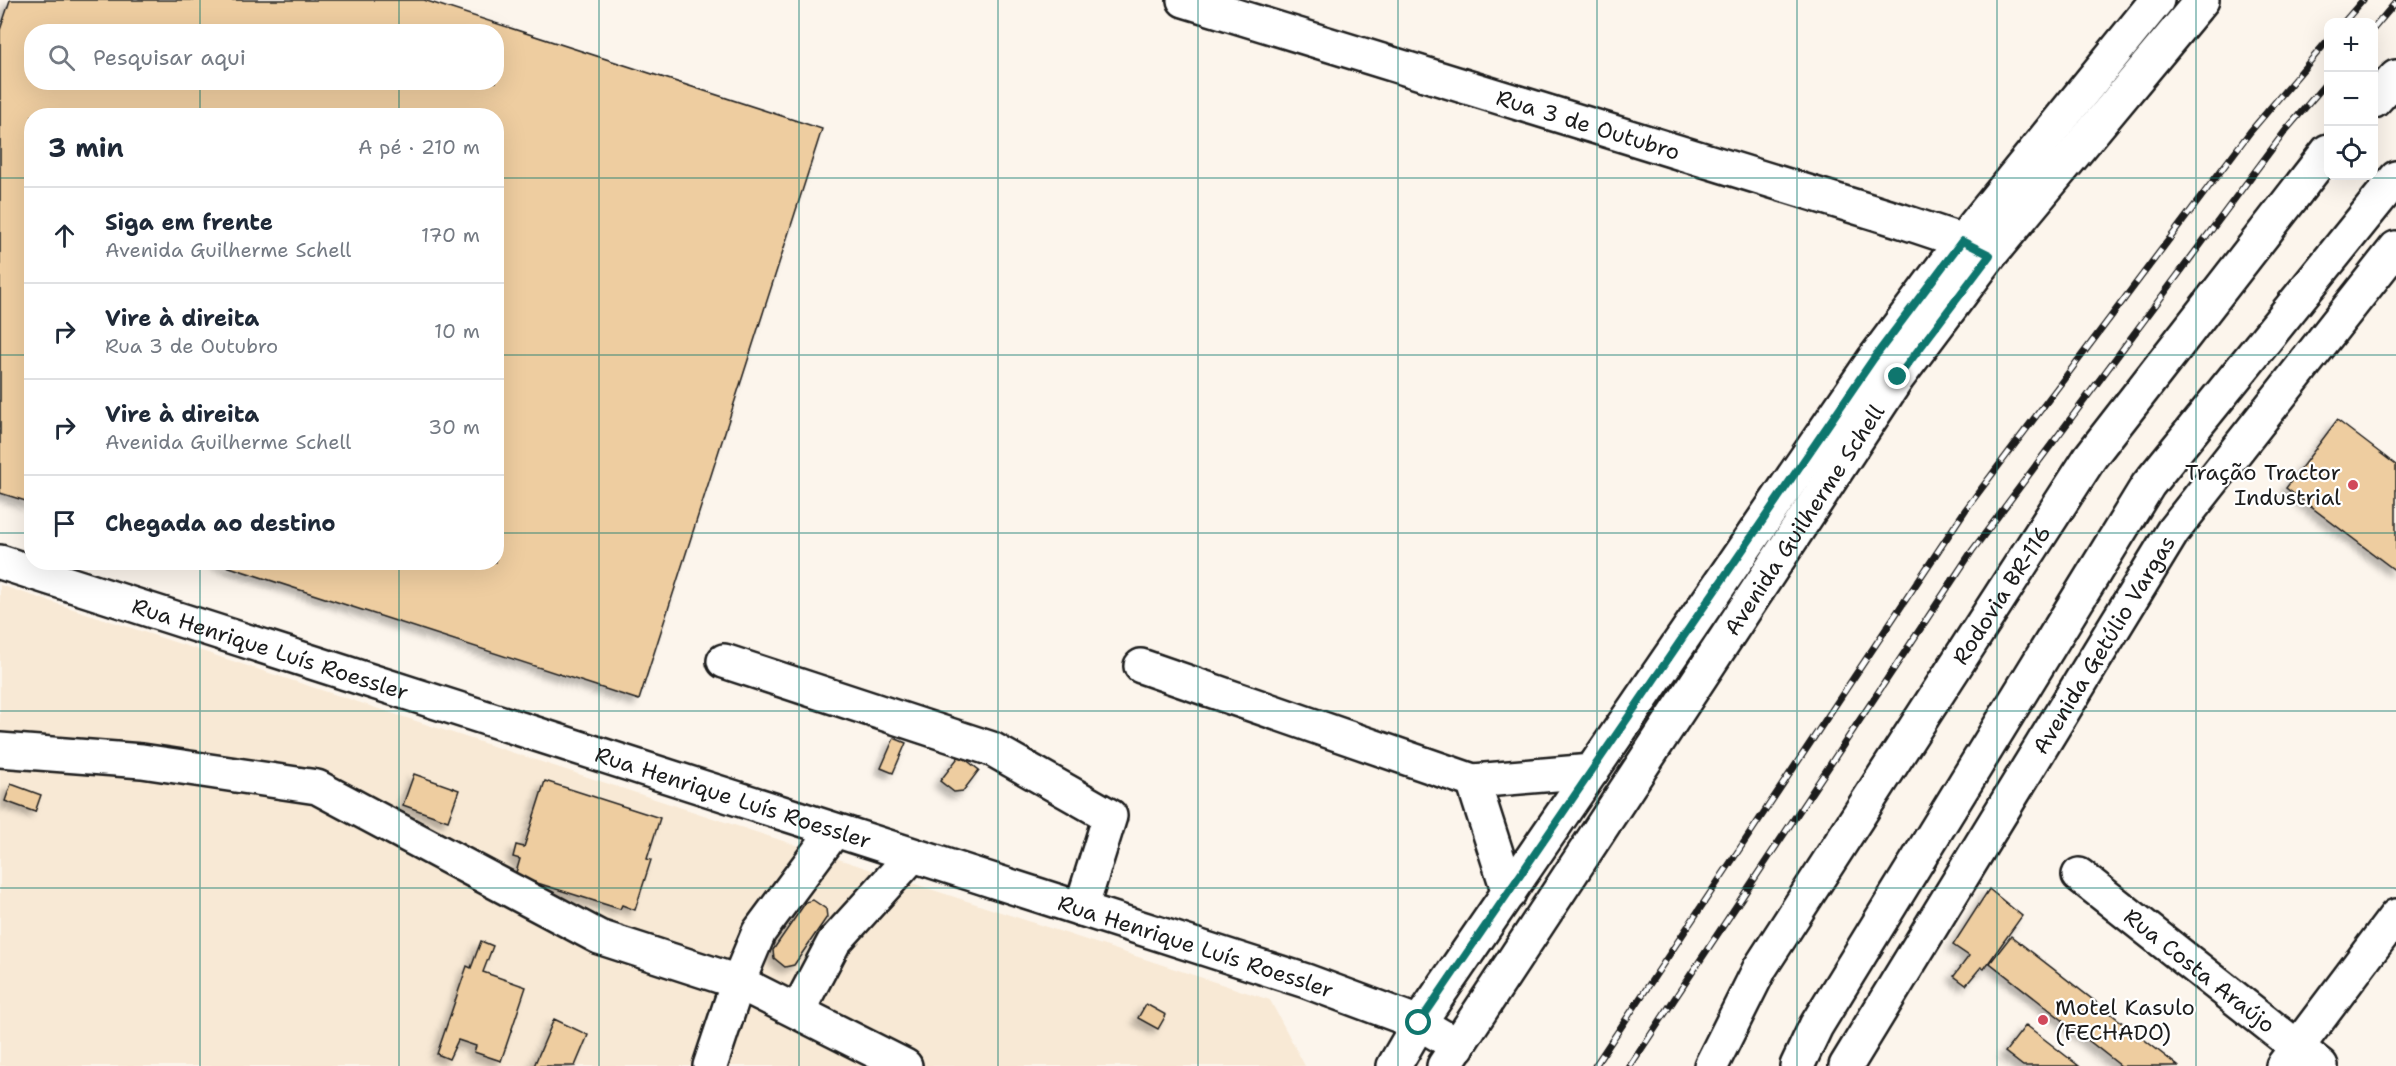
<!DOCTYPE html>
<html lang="pt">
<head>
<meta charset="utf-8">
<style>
  body { margin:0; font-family:"Shantell Sans",sans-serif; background:#f2f2f3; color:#1f2937 }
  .controls { position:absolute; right:18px; top:18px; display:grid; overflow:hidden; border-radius:12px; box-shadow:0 6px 24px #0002 }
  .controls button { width:54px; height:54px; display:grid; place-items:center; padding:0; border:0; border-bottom:2px solid #e0e1e3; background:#fff; color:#1f2937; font:30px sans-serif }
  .stop { position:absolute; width:18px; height:18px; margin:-14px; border:4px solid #0f766e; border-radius:50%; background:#fff }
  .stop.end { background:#0f766e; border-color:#fff; box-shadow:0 2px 6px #0008 }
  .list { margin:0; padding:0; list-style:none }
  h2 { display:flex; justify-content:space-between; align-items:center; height:78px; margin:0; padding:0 24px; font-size:26px }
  h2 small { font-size:20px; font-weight:400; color:#747a83 }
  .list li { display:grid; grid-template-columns:39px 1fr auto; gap:18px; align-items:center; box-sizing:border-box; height:96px; padding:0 24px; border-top:2px solid #e0e1e3 }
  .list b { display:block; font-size:22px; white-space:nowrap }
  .list p { margin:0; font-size:20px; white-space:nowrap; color:#747a83 }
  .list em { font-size:20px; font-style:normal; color:#747a83 }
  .icon { flex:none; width:33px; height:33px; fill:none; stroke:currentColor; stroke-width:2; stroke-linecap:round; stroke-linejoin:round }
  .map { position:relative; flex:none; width:2396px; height:1066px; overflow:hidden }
  .search { position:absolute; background:#fff; box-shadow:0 6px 24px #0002; left:24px; top:24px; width:480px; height:66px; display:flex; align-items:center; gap:15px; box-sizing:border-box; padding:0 21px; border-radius:24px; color:#747a83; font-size:22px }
  .panel { position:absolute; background:#fff; box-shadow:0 6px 24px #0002; left:24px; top:108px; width:480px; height:462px; border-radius:24px }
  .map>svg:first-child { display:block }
  .built { fill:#f8e9d5 }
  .building { fill:#eecda0; stroke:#1c1c1c; stroke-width:1.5; fill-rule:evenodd; filter:url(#shadow) }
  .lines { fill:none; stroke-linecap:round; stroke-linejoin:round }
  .minor-casing { stroke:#1c1c1c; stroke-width:38 }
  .major-casing { stroke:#1c1c1c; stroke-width:38 }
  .highway-casing { stroke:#1c1c1c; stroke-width:38 }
  .minor { stroke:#fff; stroke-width:33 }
  .major { stroke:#fff; stroke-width:33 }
  .highway { stroke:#fff; stroke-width:33 }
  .rail-casing { stroke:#1c1c1c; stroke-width:7 }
  .rail { stroke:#fff; stroke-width:4.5; stroke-dasharray:14; stroke-linecap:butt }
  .route { stroke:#0f766e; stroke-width:8 }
  .grid { fill:none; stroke:#0f766e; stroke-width:1.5; stroke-opacity:0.55 }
  .poi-dot { fill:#d1495b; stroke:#fff; stroke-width:2 }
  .labels { text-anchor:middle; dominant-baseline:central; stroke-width:4.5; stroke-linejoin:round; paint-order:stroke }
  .street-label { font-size:22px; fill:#1c1c1c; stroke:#fff }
  .poi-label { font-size:22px; fill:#1c1c1c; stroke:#fff; text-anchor:end }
</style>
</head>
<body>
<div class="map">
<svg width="2396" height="1066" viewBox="0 0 2396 1066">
  <defs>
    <filter id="shadow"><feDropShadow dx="-5.5" dy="5.5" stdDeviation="3" flood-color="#0004"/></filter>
  </defs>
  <rect width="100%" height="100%" fill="#fcf5ec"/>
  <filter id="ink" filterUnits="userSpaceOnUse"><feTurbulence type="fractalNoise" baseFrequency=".0167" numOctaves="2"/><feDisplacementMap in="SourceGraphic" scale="12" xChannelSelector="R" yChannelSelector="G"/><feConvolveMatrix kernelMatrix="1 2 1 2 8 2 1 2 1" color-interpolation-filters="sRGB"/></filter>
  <g filter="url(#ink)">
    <!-- built -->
    <path class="built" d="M0,585l1270,415 35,66h-1305z"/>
    <!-- building -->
    <path class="building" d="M10,0h414l398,129 -183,571 -425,-138h282v-446h-464v387l-32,-10v-463zM32,32h464v50h-464z
      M2337,420l59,45v106l-110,-83z
      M894,738l12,5 -13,30 -12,-5z
      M960,755l19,15 -16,21 -9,1 -14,-11z
      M414,774l45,16 -11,31 -45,-16z
      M545,781l115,37 -13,41 4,1 -16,50 -13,-5 -2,4 -105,-33 5,-17 -7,-2 3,-12 8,2z
      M11,784l30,11 -6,17 -30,-11z
      M1989,889l33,27 -38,53 -3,-2 -15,18 -12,-9 15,-20 -16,-11z
      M813,900l13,9 1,8 -33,48 -9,2 -11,-9 -1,-8 33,-48z
      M2011,936l167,130h-57l-131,-103z
      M481,941l12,5 -10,26 43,15 -25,74 -27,-9 2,-6 -18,-6 -9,19 -12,-5 30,-88 4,2z
      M1146,1004l20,11 -8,14 -20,-11z
      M554,1019l34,16 -13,31h-41z
      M2026,1025l53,41h-56l-18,-14z"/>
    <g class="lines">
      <!-- minor casing -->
      <g class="minor-casing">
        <g id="minor">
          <path id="s1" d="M1184,0l718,221 60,20 24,12"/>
          <path id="s2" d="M0,562l1306,419 113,42 39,23"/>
          <path d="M724,661l268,88 118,67 -29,93"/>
          <path d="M1141,666l332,115 119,-10"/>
          <path d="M0,750l142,11 175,26 282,150 139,45 167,84"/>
          <path d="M1473,781l36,112"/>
          <path id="s3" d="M2079,875l242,191"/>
          <path d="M798,1010l36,-68 78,-86"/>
          <path d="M710,1066l28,-84 21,-50 75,-101"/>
          <path d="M2283,1066l113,-150"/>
        </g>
      </g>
      <!-- major casing -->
      <g class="major-casing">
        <g id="major">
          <path d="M1394,1066l25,-43 455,-664 88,-118 195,-241"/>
          <path id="s4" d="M1444,1066l454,-689 92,-122 212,-255"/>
          <path id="s5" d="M1846,1066l327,-535 223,-283"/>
        </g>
      </g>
      <!-- highway casing -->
      <g class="highway-casing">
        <g id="highway">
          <path d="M2374,101l22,-24"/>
          <path id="s6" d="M1711,1066l49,-98 331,-512 237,-305"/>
          <path d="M1797,1066l19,-40 332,-541 248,-307"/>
        </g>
      </g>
      <!-- minor -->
      <use href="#minor" class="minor"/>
      <!-- major -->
      <use href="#major" class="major"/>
      <!-- highway -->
      <use href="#highway" class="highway"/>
      <!-- rail casing -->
      <g class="rail-casing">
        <path id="rail" d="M2344,22l19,-22
          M2374,28l22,-26
          M1595,1066l371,-557 284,-377 78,-92
          M1630,1066l342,-515 314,-421 42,-49"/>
      </g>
      <!-- rail -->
      <use href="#rail" class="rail"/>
    </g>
  </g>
  <g class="lines" filter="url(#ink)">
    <!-- route -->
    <path class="route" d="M1419,1023l455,-665 88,-117 28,14 -92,122"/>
  </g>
  <!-- grid -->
  <path class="grid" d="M200,0v32M399,0v32M599,0v1066M799,0v1066M998,0v1066M1198,0v1066M1398,0v1066M1597,0v1066M1797,0v1066M1997,0v1066M2196,0v1066M200,82v34M399,82v34M0,178h32M496,178h1900M0,355h32M496,355h1900M0,533h32M496,533h1900M200,562v504M399,562v504M0,711h2396M0,888h2396"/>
  <!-- markers -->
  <g class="poi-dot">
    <circle cx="2353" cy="485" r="6"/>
    <circle cx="2043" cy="1020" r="6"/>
  </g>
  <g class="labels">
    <!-- street labels -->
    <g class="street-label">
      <text stroke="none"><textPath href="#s1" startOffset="423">Rua 3 de Outubro</textPath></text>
      <text stroke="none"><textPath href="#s4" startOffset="654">Avenida Guilherme Schell</textPath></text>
      <text stroke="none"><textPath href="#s6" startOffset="554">Rodovia BR-116</textPath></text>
      <text stroke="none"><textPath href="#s5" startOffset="494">Avenida Getúlio Vargas</textPath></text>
      <text stroke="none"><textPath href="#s2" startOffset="284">Rua Henrique Luís Roessler</textPath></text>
      <text stroke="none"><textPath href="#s2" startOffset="770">Rua Henrique Luís Roessler</textPath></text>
      <text stroke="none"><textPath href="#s2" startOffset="1256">Rua Henrique Luís Roessler</textPath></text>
      <text stroke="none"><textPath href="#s3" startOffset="154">Rua Costa Araújo</textPath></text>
    </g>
    <!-- poi labels -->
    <g class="poi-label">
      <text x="2341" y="472">Tração Tractor<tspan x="2341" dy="25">Industrial</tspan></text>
      <text x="2055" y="1007" text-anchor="start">Motel Kasulo<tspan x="2055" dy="25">(FECHADO)</tspan></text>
    </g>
  </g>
</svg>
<div class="controls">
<button>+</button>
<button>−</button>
<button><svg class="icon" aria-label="locate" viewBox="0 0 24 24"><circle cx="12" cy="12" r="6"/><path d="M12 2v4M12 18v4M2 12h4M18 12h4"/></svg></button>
</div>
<div class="stop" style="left:1419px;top:1023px"></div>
<div class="stop end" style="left:1898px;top:377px"></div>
<div class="search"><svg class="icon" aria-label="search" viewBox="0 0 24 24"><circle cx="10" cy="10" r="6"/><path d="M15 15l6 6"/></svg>Pesquisar aqui</div>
<section class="panel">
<h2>3 min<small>A pé · 210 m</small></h2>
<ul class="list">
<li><svg class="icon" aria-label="ahead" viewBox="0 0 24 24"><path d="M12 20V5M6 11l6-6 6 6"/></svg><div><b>Siga em frente</b><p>Avenida Guilherme Schell</p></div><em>170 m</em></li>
<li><svg class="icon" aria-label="right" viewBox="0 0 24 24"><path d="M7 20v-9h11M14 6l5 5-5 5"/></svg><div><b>Vire à direita</b><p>Rua 3 de Outubro</p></div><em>10 m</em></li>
<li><svg class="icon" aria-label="right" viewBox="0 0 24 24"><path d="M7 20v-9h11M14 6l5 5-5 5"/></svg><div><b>Vire à direita</b><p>Avenida Guilherme Schell</p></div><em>30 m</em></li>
<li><svg class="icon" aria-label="arrive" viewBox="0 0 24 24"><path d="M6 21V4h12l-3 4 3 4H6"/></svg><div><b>Chegada ao destino</b></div></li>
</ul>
</section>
</div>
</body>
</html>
